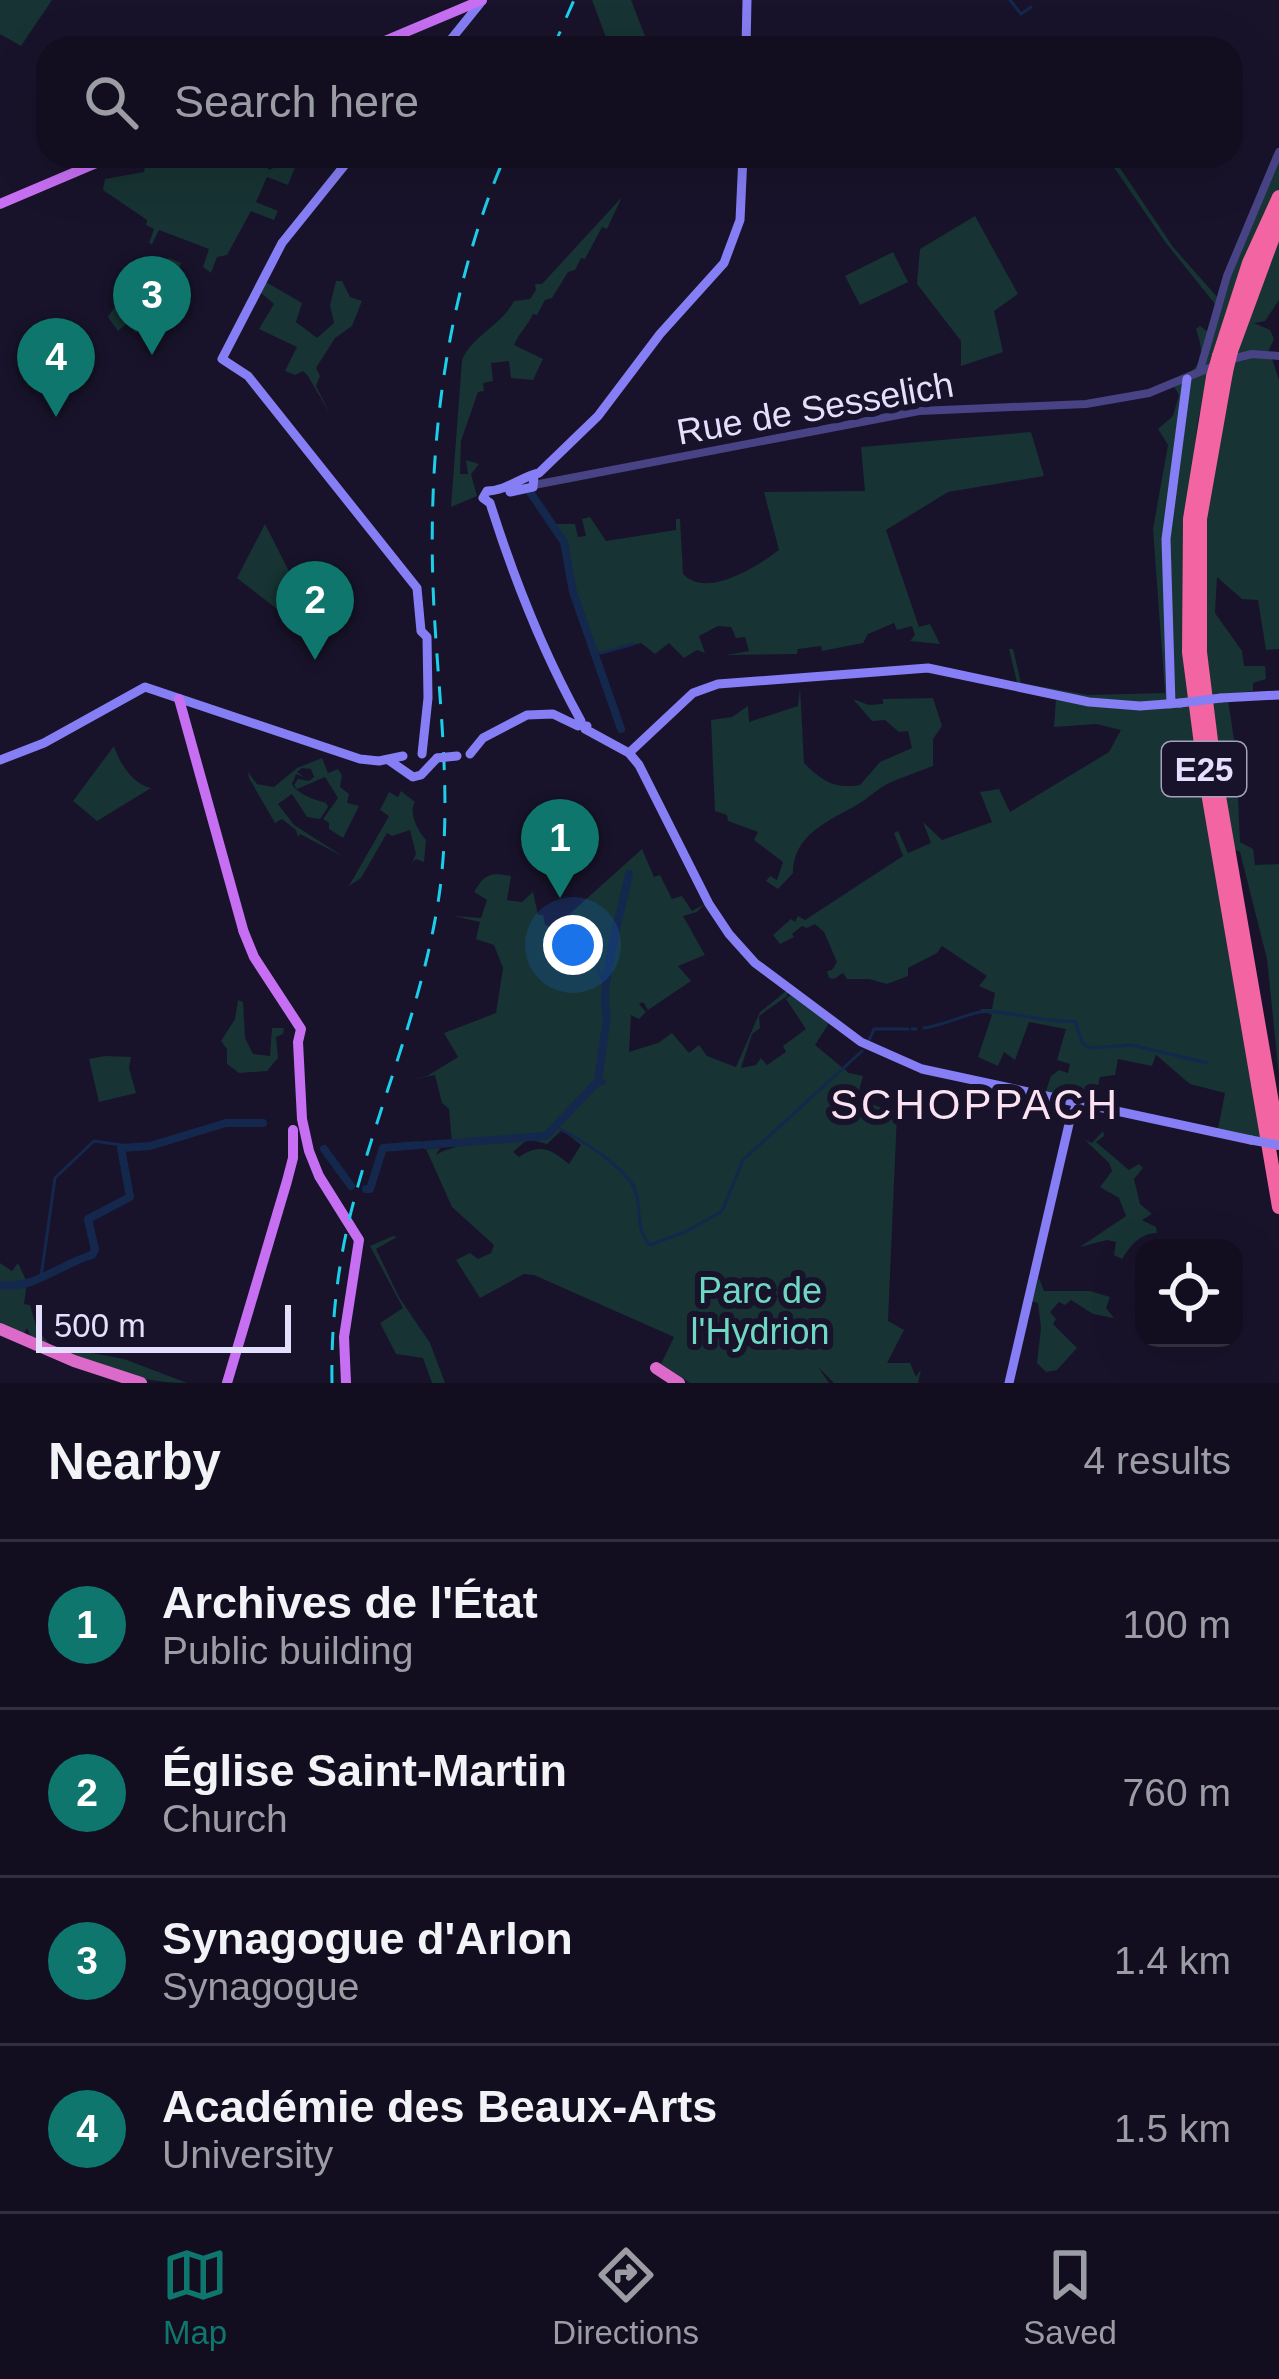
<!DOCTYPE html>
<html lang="en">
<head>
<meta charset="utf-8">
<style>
  body { margin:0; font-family:Helvetica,sans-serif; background:#1b1729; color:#f1f3f6 }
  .controls { position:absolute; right:36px; bottom:36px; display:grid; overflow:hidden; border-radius:24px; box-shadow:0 12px 48px #0002 }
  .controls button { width:108px; height:108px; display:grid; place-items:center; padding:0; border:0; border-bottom:3px solid #312e3e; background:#120e20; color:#f1f3f6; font:60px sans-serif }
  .scale { position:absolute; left:36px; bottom:30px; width:255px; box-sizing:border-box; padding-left:12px; border:6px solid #e3dffc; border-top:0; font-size:33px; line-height:42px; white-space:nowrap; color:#e3dffc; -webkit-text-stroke:9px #18132a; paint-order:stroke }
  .you { position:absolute; left:573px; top:945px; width:42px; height:42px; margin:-30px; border:9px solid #fff; border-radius:50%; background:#1a73e8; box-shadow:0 0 0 18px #1a73e833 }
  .badge { display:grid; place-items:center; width:78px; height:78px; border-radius:50%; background:#0f766e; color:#fff; font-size:39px; font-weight:700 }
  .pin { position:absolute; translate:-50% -99px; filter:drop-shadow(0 3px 6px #0008) }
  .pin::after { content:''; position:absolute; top:63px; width:42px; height:36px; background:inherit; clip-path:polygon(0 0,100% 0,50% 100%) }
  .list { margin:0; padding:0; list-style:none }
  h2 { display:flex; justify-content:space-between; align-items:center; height:156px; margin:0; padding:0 48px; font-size:51px }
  h2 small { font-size:39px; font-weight:400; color:#9c9ca5 }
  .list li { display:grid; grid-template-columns:78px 1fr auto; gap:36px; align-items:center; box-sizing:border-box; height:168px; padding:0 48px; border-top:3px solid #312e3e }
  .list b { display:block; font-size:45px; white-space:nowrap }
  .list p { margin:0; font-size:39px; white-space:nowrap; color:#9c9ca5 }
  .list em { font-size:39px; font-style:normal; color:#9c9ca5 }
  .icon { flex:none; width:66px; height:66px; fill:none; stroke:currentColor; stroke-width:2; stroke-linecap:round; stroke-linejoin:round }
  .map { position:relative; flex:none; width:1279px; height:1383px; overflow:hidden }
  .search { position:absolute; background:#120e20; box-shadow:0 12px 48px #0002; left:36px; right:36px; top:36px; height:132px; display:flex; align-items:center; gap:30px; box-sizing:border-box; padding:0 42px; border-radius:36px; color:#9c9ca5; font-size:45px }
  .sheet { height:828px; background:#120e20 }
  nav { display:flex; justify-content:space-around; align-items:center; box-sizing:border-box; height:168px; border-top:3px solid #312e3e; background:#120e20; font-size:33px; color:#9c9ca5 }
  nav a { display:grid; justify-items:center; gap:6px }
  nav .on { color:#0f766e }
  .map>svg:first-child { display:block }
  .green { fill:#173333 }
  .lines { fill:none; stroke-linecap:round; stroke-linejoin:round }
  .stream { stroke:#14284d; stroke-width:3 }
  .canal { stroke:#14284d; stroke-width:6 }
  .river { stroke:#14284d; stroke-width:8 }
  .tertiary { stroke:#484384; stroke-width:8 }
  .secondary { stroke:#867ef4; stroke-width:9 }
  .primary { stroke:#c76ff3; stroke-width:10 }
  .trunk { stroke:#dc6aca; stroke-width:12 }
  .motorway { stroke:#f264a2; stroke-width:14 }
  .rail { stroke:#1bcfeb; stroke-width:3; stroke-dasharray:18 15; stroke-linecap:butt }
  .secondary-bridge { stroke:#867ef4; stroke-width:9 }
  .motorway-bridge { stroke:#f264a2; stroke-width:14 }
  .labels { text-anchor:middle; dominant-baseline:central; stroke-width:12; stroke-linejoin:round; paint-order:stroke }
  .shield { fill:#18132a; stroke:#a6a2bd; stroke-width:3 }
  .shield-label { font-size:33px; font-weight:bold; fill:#e3dffc }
  .street-label { font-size:36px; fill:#e3dffc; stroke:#18132a }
  .park-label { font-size:36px; fill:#6fd8c2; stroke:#18132a }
  .quarter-label { font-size:42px; letter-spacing:3px; fill:#fce1f1; stroke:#18132a }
</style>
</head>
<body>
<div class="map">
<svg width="1279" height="1383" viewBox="0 0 1279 1383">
  <rect width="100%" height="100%" fill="#18132a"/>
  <!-- green -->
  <path class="green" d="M0,0h52l-31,46 -21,-12z
    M592,0h39l14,36 -35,12z
    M1279,152v38l-66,168 -15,62 -12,101 3,184 73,433 -44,-9 7,-36 -35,-9 -34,-29 -4,11 -34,-7 -3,16 -15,2 -6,25 -48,-11 5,-15 8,-6 9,3 2,-9 -13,-4 9,-31 -37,-7 -14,38 -11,-8 -6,14 -20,-9 14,-42 -12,-6h12l3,-16 -16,-7 8,-10 -45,-30 -5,7 -29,15v8l-21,8 -18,-5h-22l-4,-6 -9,6 -5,-1 -2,-7 5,-1 5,-8 -13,-30 -9,-8 -8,4 -5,-2 -10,8 2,3 -14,7 -7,-9 18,-16 4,3 3,-6 7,4 98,-64 -9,-23 4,-2 10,22 23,-10 -8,-21 19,18 50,-18 -12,-30 19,-3 11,23 99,-60 12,-22 -25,-6 -42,3 2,-28 -39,-17 -8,-33h4l8,34 67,12 77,-2 -12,-164 15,-84 -10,-16 15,-13 6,-21 -7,-12c28,-15 35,-22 24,-54l4,-3 8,6 7,-28 -49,-61 -60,-87h6l61,91 45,51z
    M147,156h17l8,11 25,-11h62l10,14 30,-13 -11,28 -21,-8 -11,25 22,9 -4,9 -23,-9 -24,44 -10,2 -6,16 -8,-6 6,-18 -50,-19 -7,14 -3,-1 5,-14 -8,-4 1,-5 -44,-30 2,-11 39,-7z
    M622,197l-15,32 -5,-2 -17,32 -4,-1 -6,12 -7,2 -16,26 -7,2 -8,15 -4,-1c-6,13 -14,19 -19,31l29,14 -10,21 -22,-2 -2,-17 -18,2 2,18 -10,2 1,8 -6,1 -17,49 -1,33h8l-2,-14 13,4 -8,10 6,22 -26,11 11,-147c10,-24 39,-34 52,-59l16,-2 6,-9 -1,-6h7z
    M975,216l43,78 -24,17 9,41 -42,14v-25l-44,-57 3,-35z
    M1279,234v66l-14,21 -11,2 16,7 4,9 -6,13 -30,3 -3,-3z
    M893,252l15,30 -48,23 -15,-29z
    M169,258l12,5 -3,8 3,2 -12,23 -33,37 -10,-9 -8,7 -10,-14 32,-49 18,11z
    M336,281h6l8,16 12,4 -10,25 -17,12 -19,30 4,8 -4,10 14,28 -22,-38 -5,-5 -8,4 -10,-4 12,-24 -38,-18 15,-25 -14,-12 6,-10 36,21 -6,19 21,16 17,-15 -4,-18z
    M1244,356l28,3 7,21v269l-13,1 -8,-50 -16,-1 -25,-22 -2,36 27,38 2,15h21l1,13 -13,4v8l-44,5 -6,-126 4,-61 27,-148h10z
    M1031,432l13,44 -96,16 -62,38 33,97 11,-3 10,20 -30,-3 5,-6 -3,-9 -15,4 -3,-7 -26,11 -5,9 -41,8 -1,-5 -23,3 -1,5 -71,1 23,-4 -4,-14 -9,1 -5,-11 -13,-1 -19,10 6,17 -8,-3 -13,8 -15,-15 -14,11 -14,-11 -41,11 -5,-6 -18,-53 -11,-51 -11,-20h20l3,13 8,-1 -4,-17 8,-2 16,24 70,-11v-11h4l3,55c24,25 73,-7 96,-24l-15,-58 101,-1 -4,-44z
    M265,524l35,69 -3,7 -20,9 -40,-31z
    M800,688l4,75c18,18 30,26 56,22l20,-23 32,-14 -4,-17 -9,1 -14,-12 -13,1 -19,-22 16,6 14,-1v-5l50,-1 9,28 -9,13v27c-15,6 -31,11 -46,18 -11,6 -21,16 -32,22 -29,16 -62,30 -62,67l-15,16 -12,-8 4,-5 7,4 6,-18 -29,-22 4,-8 -30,-11 -1,-6 -12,-4 -4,-91 21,-3 16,-11 1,16 49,-16z
    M1228,700l8,53 4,89 13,7 2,16 24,-1v212l-12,-117 -27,-107 -6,-3 -24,-146z
    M114,746c5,17 20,39 37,42l-54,33 -24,-20z
    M322,758l6,15 10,-4 4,6 -2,12 9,7 -2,9 12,3 -16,32 -14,-9v-6l-6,-4 15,-21 -13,-21 -28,12 -3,-4 4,-6 11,2 5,-4 -3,-8 -9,-1 -5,4 7,5 -8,-3 -4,10c6,11 22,15 34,19l2,4 -8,12 -13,-2 -15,-23 -14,10 16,21 50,32 -44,-23 -2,3 -2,-7 -14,-11 -7,4 -26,-45 -1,-6 9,12 17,3 23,-19z
    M401,791l14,11c-7,10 3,29 11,38l-2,22 -8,-3 -4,4 4,-9 -6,-24 -18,6 -5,-3 -26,45 -12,8 40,-70 -9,-6 9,-18 9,5z
    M642,849l12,28 6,-2 12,24 10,-3 10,15 13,-7 -8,8 -14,4 22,39 -27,11 13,15 -43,29 -5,-8 -4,2 7,8 -7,7 -8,-4 -2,37 29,-9 14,-10 17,20 10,-8 8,11 29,11 24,-55 25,-20 3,-1 -1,5 -28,20 1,12 -8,6 -11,34 15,-3 5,-7 6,7 19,-13 -3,-6 23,-17 -20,-30 6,-5 37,29 -14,22 34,28 14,3 -6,22 40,16 -9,207 16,9 -17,33h23l6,14 5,-8 -3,14h-84l-16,-16 11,16h-139l-29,-19 13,-27 -140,-62 -10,-1 -44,24 -24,-38 14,-7 8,6 13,-6 3,-8 -42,-38 -26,-58 14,-1 -4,7c26,-15 61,-13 91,-15l-14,12 6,5c21,-14 32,-8 50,7l12,-19 -19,-15 -15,14 -26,-7 -69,7 -3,-35 -7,-6 -7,-28 -21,4 13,-3 31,-19 -14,-24 52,-20 7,-45 -9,-23 -18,-6 4,-17 -26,-6 27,2 6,-18 -13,-8c11,-18 15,-20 37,-16l-4,24 15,2 11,-10 5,23h5l2,10 9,3z
    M238,1000l5,2 2,36 8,16 17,2 2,-28h12l-1,6 -7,3 2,21 -11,13 -28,2 -12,-9v-15l-6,-8 14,-22z
    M105,1056l26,1 -2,11 7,25 -37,9 -10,-43z
    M1103,1131l1,5 -8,6 33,28 10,-6 4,4 -9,11 6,25 12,10 -10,6 14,7 1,6c-18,1 -26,12 -35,26l-8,-4 2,-13 -9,-2 -27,7 46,-31 -7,-18 -19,-11 12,-16 -3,-8 -24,-23 7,3z
    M393,1236l4,1 -21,12 23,48 31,46 15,40h-13l-9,-25 -27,-4 -16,-31 23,-15 -33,-62z
    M0,1263l12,8 6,-8 9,19 -3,22 6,1 7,24 13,16 74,14 63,24c-56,0 -103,-22 -155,-43l-5,-12 -4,7 -23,-10z
    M1039,1278l5,13h46l20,6 -4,11 8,10 -21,-4 -22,-14 -6,5 -6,-3 -9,10 6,7 -3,5 24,24 -20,22 -11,2 -9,-9 4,-35 -3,-25 -6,-2z"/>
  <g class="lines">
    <!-- stream -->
    <path class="stream" d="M1010,0l11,14 10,-7
      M601,653l32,-9
      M596,657l2,-2
      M564,936l22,7 20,43
      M924,1028c20,-3 37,-12 56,-16 16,-4 67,12 95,9l7,21 7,6 43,-3 75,18
      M912,1029h4
      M869,1040l5,-11h34
      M555,1127l2,1
      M560,1129c20,10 67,39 75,61 7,18 0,40 15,55l37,-14 35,-20 21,-51 119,-109
      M41,1277l14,-99 39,-37 34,5"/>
    <!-- canal -->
    <path class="canal" d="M598,1081l5,1"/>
    <!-- river -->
    <path class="river" d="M530,492l34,50 9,50 48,137
      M425,1145l121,-9 52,-55 9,-64c-9,-30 16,-112 22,-143
      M324,1149l27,37
      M366,1189h4l13,-41 36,-3
      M0,1285c32,6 62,-22 92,-30l3,-5 -7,-31 42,-22 -9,-49 29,-2 76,-23h37"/>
    <!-- tertiary -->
    <path class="tertiary" d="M1228,360l24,-6 27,2
      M1200,370l27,-94 52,-124
      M534,485l385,-74 167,-7 63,-11 65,-27"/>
    <!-- secondary -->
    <path class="secondary" d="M444,48l38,-47
      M746,48l1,-48
      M352,156l-70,87 -60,116 26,17 169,212 4,43 6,6 1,61 -6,56
      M510,492l23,-5 1,-11
      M490,503l-7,-5 4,-7c19,0 36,-15 52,-18l59,-57 62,-82 64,-71 16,-43 3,-64
      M490,503c24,76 52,148 91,218l-6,3
      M1221,698l58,-3
      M1171,704l-5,-165 21,-160
      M587,726l-2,3 44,24 10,12 70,139 20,30 26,29 106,79 61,27 329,71
      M629,753l64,-60 25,-9 210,-16 161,34 51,4 40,-3
      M470,754l13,-16 44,-23 26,-1 25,12
      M0,760l44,-17 101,-56 215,72 19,2 24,-5
      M390,761l23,16 8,-2 16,-17
      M1009,1383l60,-259 8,-21"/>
    <!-- primary -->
    <path class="primary" d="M368,48l114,-48
      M0,204l113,-48
      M179,699l65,234
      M243,930l11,27 47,72 -3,13 4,77 7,32 10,25 40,64 -15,97 2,46
      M227,1383l60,-202 6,-23v-28"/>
    <!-- trunk -->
    <path class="trunk" d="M0,1329l74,32 67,22
      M656,1368l23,15"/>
    <!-- motorway -->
    <path class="motorway" d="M1231,351l48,-130
      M1219,356l30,-93 30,-66
      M1226,372l-26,147v133l15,121 64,370
      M1213,377l-23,142 -1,133 16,123 74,432"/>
    <!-- rail -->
    <path class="rail" d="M553,48l21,-48
      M332,1383c-1,-57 5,-115 19,-171 27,-108 74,-211 89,-323 12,-94 -1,-187 -6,-280 -8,-155 10,-310 71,-453"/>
    <!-- secondary-bridge -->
    <path class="secondary-bridge" d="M1180,703l41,-5
      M437,758l20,-2
      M1251,1140l28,5"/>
    <!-- motorway-bridge -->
    <path class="motorway-bridge" d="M1226,372l5,-21
      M1213,377l6,-21"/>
  </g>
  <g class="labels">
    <!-- shield labels -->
    <rect class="shield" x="1162" y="742" width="84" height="54" rx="9"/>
    <g class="shield-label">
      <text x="1204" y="769">E25</text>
    </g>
    <!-- street labels -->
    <g class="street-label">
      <text transform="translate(815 408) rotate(-10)">Rue de Sesselich</text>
    </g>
    <!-- park labels -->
    <g class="park-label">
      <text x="760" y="1290">Parc de<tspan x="760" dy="41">l'Hydrion</tspan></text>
    </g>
    <!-- quarter labels -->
    <g class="quarter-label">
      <text x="975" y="1104">SCHOPPACH</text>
    </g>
  </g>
</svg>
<div class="controls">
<button><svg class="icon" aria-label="locate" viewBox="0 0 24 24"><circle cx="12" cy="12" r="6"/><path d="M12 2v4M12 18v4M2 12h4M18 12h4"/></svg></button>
</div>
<div class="scale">500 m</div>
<div class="you"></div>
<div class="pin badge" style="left:560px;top:898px">1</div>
<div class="pin badge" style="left:315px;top:660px">2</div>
<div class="pin badge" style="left:152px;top:355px">3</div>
<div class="pin badge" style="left:56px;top:417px">4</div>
<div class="search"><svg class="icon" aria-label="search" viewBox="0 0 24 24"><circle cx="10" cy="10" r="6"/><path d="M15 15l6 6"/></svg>Search here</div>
</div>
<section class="sheet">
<h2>Nearby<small>4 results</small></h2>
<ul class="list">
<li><span class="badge">1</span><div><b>Archives de l'État</b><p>Public building</p></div><em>100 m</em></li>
<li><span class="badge">2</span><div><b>Église Saint-Martin</b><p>Church</p></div><em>760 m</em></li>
<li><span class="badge">3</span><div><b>Synagogue d'Arlon</b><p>Synagogue</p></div><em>1.4 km</em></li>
<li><span class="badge">4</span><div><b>Académie des Beaux-Arts</b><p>University</p></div><em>1.5 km</em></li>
</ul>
</section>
<nav>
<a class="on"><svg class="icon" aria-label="map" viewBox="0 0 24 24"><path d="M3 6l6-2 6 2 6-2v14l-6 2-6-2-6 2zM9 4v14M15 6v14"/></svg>Map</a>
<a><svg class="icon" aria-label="directions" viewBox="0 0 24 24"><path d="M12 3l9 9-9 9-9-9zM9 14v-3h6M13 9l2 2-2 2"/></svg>Directions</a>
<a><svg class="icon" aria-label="saved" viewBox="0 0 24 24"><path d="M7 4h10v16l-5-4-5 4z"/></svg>Saved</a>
</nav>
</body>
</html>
